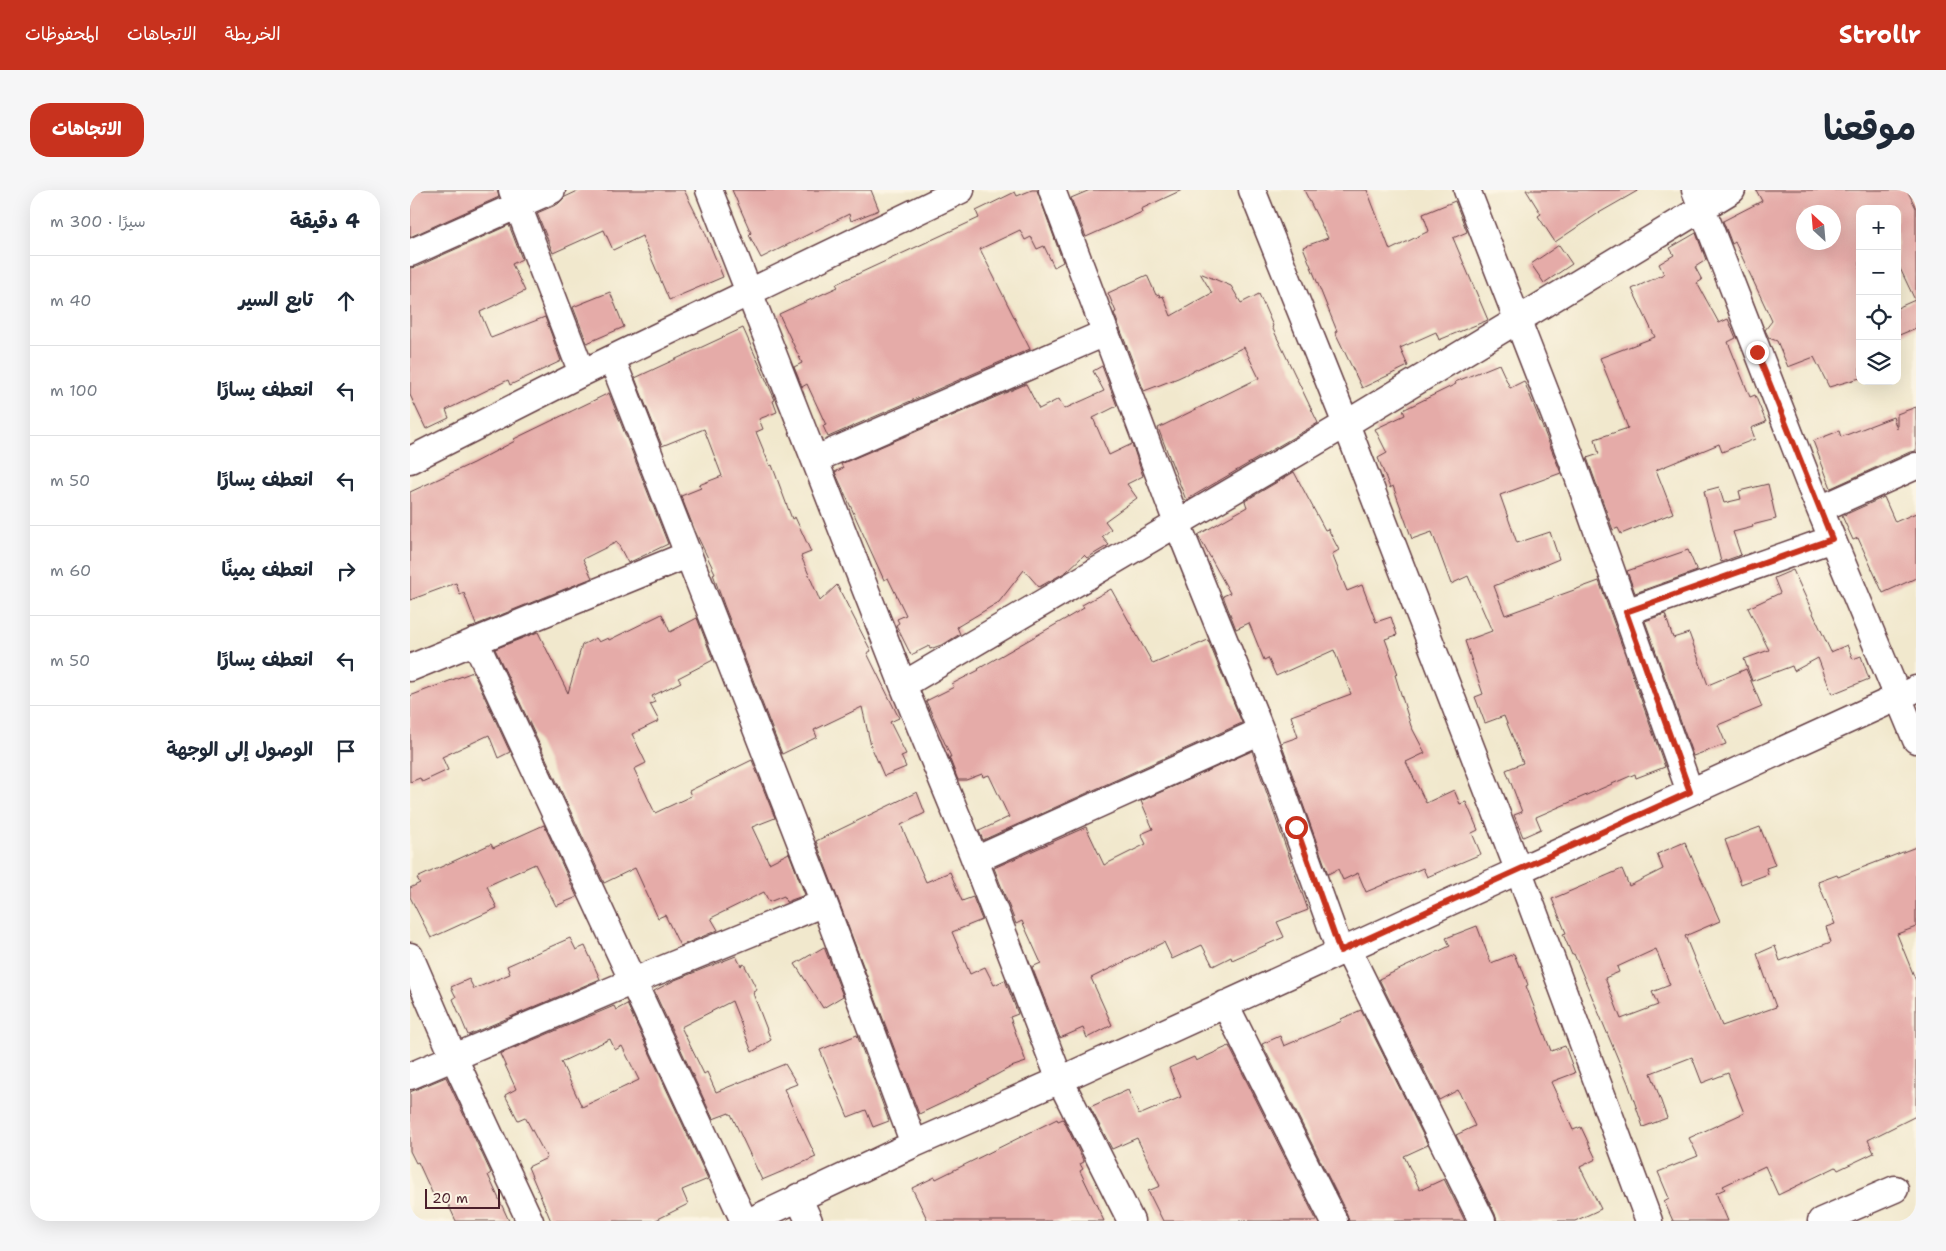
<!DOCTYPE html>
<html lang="ar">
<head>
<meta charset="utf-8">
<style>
  body { margin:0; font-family:"Shantell Sans","Playpen Sans Arabic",sans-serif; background:#f6f6f7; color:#1f2937; direction:rtl }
  .controls { position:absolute; right:15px; top:15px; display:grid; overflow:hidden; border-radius:10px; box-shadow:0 5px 20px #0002 }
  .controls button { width:45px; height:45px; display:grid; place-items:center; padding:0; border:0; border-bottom:1px solid #e0e1e3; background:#fff; color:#1f2937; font:25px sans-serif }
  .compass { position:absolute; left:1386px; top:15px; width:45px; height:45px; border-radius:50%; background:#fff; box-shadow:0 5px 20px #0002; rotate:334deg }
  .scale { position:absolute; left:15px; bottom:12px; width:75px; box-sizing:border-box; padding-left:5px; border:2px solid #4a1f2b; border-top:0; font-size:14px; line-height:18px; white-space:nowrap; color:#4a1f2b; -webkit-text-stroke:4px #fcf5e5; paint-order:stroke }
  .stop { position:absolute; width:15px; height:15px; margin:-11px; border:4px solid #c8321e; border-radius:50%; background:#fff }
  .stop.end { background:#c8321e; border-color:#fff; box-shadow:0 1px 5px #0008 }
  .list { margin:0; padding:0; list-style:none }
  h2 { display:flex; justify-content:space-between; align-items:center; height:65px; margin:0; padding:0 20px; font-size:21px }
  h2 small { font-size:16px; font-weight:400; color:#747a83 }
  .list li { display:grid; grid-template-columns:32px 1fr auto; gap:15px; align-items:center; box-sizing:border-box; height:90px; padding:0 20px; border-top:1px solid #e0e1e3 }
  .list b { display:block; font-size:19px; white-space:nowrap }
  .list em { font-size:16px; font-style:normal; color:#747a83 }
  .icon { flex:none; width:28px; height:28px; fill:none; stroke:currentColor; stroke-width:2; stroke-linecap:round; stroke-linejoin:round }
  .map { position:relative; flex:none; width:1506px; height:1031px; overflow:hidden; direction:ltr; border-radius:20px }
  header { display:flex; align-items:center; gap:30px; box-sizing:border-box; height:70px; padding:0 25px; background:#c8321e; color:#fff }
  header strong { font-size:24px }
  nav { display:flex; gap:28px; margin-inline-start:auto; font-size:18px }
  .intro { display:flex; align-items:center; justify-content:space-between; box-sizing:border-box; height:120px; padding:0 30px }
  h1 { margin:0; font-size:35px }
  .button { padding:12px 22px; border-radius:20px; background:#c8321e; color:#fff; font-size:18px; font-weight:700 }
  main { display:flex; gap:30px; padding:0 30px }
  aside { flex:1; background:#fff; border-radius:20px; box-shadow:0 5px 20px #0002 }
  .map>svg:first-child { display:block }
  .building { fill:#e5aba8; fill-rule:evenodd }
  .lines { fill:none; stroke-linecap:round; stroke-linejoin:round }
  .minor-casing { stroke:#633d43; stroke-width:29 }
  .minor { stroke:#fff; stroke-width:26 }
  .route { stroke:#c8321e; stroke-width:6 }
</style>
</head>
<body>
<header>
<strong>Strollr</strong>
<nav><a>الخريطة</a><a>الاتجاهات</a><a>المحفوظات</a></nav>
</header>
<div class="intro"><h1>موقعنا</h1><a class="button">الاتجاهات</a></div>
<main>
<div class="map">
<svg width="1506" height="1031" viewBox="0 0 1506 1031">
  <rect width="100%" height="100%" fill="#fcf5e5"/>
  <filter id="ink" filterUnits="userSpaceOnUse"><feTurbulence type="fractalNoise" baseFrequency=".02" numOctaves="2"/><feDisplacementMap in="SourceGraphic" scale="10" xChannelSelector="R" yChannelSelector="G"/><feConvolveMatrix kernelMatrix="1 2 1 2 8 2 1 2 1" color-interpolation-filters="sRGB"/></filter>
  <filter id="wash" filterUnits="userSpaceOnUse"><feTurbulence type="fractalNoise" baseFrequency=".0096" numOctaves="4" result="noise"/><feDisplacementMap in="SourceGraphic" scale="20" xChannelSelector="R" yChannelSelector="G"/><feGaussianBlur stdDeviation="1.12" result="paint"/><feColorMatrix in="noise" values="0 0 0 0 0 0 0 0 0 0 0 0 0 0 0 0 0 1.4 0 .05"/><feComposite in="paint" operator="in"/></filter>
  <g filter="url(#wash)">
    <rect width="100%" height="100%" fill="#f1e8cd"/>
    <g id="blocks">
      <!-- building -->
      <path class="building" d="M0,0h87l2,7 -89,40z
        M170,0h104l20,40 19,47 -54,23 -27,-64 -29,14 -9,-20 -51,23 -16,-40 21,-9 7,-7z
        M322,0h139l8,20 -28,11 -2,-7 -88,44 -12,-23 2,-2z
        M622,0h5l26,72 -9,5 -10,-21 -7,3 -6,-12 -6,3 -5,-10 -40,19 50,100 -202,88 -5,-11 3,-1 -19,-41 -5,3 -8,-20 8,-4 -23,-49 59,-27 -2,-3 143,-66 -3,-7 39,-19 2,4z
        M680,0h92l-41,19 1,3 -56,25 -15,-39z
        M894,0h63l23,60 39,-19 -6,-17 32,-13 12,31 -14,6 35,82 -49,20 -3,-8 -36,16 8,18 -46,22 -27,-56 2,-1 -34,-84 25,-9z
        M1116,0h113l-42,24 -42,28 -17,-26 3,-2z
        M1346,0h151l9,18v120l-19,8v-28l18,-8 -18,-38v-53h-37v169l-31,9 -15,-30 -26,10 -11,-26 -8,-3 -4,-8 7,-9 -37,-79 -3,2 -9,-23 39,-20zM1394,22h30v30h-30z
        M99,35l13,34 -10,5 13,27 -45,21 11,26 54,-21 16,44 -51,24 -2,-5 -62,30 3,8 -23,11 -16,-34v-127l6,-1z
        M1286,43l10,27 -11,7 7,13 -5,3 22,40 9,-4 8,19 -8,4 22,55 5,-2 11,27 -15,6 4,11 -33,13 -3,-8 -63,26 17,43 -52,21 -3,-6 -5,2 -26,-72 12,-4 -4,-15 33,-11 -28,-70 55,-21 -23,-48 32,-15 -5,-10 15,-9 -4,-7z
        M1149,55l13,19 -28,19 -13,-19z
        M790,83l31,13 10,17 18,-9 14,32 -1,1 46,96 -132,77 -28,-72 101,-50 -15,-31 -66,31 -34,13 -30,-78 2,-1 -8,-19 39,-18 9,20 3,-1 1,3 3,-1 8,20 41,-23z
        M200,102l14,35 -37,16 -14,-36z
        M333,138l32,72 -2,1 4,11 -18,7 4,10 -7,3 14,34 2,-1 20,54 3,-2 16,35 -10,4 19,45 17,-16 34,66 -4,2 32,65 -9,4 16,32 -5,2 5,11 -22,9 -13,-30 -9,-39 -48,23 3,7 -35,17 -58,-149 -11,-31 2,-1 -20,-42 -14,-35 20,-8 -2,-3 23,-9 -18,-47 -42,17 -27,-68z
        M1089,174l11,24 14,-7 37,92 -61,22 17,48 33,-11 9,27 -65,27 11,29 94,-34 66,186 -29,11 -1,-4 -99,43 5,12 -18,8 -9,-22 8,-3 -16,-42 17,-7 -19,-47 -19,7 -10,-26 8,-3 -18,-53 27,-10 -24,-55 -17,8 -19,-52 -20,7 -19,-53 -3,2 -12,-30 9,-5 -12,-24 30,-14 -2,-5 53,-26 -1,-2z
        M692,176l15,40 -24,12 16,37 23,-11 11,32 -16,8 10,14 -32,23 6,8 -9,8 7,8 -22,13 -3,-3 -18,17 -27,15 -15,-17 -25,32 -42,25 3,7 -16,10 -14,5 -1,-3 -18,9 -15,-30 3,-2 -2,-4 9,-4 -18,-37 -4,2 -49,-108 8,-4 -2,-4 185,-80 13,25 20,-10 5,10 40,-18 -11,-20z
        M199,203l59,151 -40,19 -11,-21 -34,17 9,19 -116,47 -12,-32 -4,2 -4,-12 -46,17v-108l63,-29 42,-22 -1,-2z
        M1506,217v44l-6,1 -79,36 -18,-47 26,-10 2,6 52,-20 4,12v-15z
        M884,282l31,58 3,-1 11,21 -7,4 15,37 15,-6 14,37 15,-5 6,18 -12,4 13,35 -3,1 16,51 14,27 -19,9 20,41 28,-13 6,14 6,-2 12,28 -6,3 9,21 -54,23 -4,-9 -57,24 -8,-19 -15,7 -5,-11 -10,5 -47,-131 17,-6 -7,-21 60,-22 -17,-44 -58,26 -8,-18 -4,2 -15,-37 -13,6 -13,-33 7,-3 -32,-58 49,-28 -2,-6z
        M1358,294l8,35 -24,6 1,2 -20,5 8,23 -20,7 -17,-71 15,-4 5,16 17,-4 -2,-8z
        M1474,307l11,25 21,-9v65l-33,15 -25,-55 -5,2 -11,-24z
        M1278,360l9,21 -62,22 -8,-22z
        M1383,380l38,82 16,-7 6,14 8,-3 8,23 -37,15 -14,-36 -24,13 -2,-5 -40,15 -8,-22 25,-9 -21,-42 32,-15 -6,-15z
        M701,399l42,75 55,-24 34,83 -259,117 -4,-9 30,-14 -20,-42 -6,2 -1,-3 -16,6h-8l-9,-23h2l-25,-56 28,-14 -2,-3 27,-14 -1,-1 89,-51 17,-10 -2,-3z
        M252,424l8,18 27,-14 16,42 -35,18 3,4 -29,14 3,6 -5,2 9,17 -27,13 14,29 -12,6 21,44 36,-17 -2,-5 63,-31 23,58 -23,9 17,36 20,-10 16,42 -19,7 -2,-6 -15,6 -5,-10 -53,26 7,12 -38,16 -15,-31 -7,3 -23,-50 -31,15 -109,-234 43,-17 30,61 14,-48 14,-7 3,4 9,-4 1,2z
        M1255,424l8,24 16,-5 19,52 38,-16 16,38 -44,18 8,19 -33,12 -48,-135z
        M63,482l37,80 -12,6 -9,-23 -47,22 6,13 -26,12 -2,-4 -10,4v-86z
        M842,561l56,159 -31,12 7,15 -52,23 -1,-3 -18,9 -11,-21 -30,14 -8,-17 -73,36 21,47 -25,13 -4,-10 -23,10 -28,-71 9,-4 -19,-42 -6,3 -22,-56 92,-41 18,38 42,-21 -5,-10 12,-5 -12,-28z
        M507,602l8,21 -24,12 25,57 24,-10 12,29 11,-4 9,23 -30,12 18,42 15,-7 9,18 11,-5 13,34 -8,3 16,45 -15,5 -41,22v1l-51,24 -103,-273z
        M134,635l33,72 -21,9 -21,-42 -48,22 10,22 -66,30 -21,-41v-9l10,-5 -3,-5 74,-34 2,4z
        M1350,637l15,38 -9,3 2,6 -27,10 -16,-44z
        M1275,652l35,79 -35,15 37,90 54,-19 -19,-53 18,-8 5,15 51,-19 -5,-15 9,-3 -17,-42 19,-7 1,2 78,-30v80l-19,7 19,47v135l-48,24 6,13 -36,17 -2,-3 -58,28 -13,-29 -42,20 2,3 -9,4 12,28h-55l-9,-20 5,-3 -11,-26 40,-16 -9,-18 55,-25 -16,-40 -26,10 -10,-26 -41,16 16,45 -24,9 -15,-44 -33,-79 -21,-50 -2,1 -9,-21 3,-1 -14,-34 70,-30 7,17 34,-17 -6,-15zM1246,759l14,36 -18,7 6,13 -37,14 -16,-41 14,-6 -2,-5z
        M1067,736l14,37 23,-9 5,12h2l7,19 -2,1 25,65 14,-5 10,27 -24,9 22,48 8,-3 15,32 -16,8 21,42 -26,12h-78l-2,-7 -39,-79 19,-9 -17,-36 -19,10 -60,-121 71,-33 -4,-8z
        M160,748l6,12 9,-4 15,33 -132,56 -15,-36 3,-2 -5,-10 18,-8 5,10 36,-15 -3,-8z
        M414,757l19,49 -20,12 -28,-44z
        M326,766l5,10 3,-2 13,26 -4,2 1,4 17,44 -19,12 -20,-51 -51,26 23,47 3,-2 9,20 69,-28 12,20 -13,5 32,68 -54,23 -31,-66h-2v-1l-16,6 -59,-128 21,-11z
        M217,814l81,175 -26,11 6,14 -34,17h-103l-23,-54 19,-9 -22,-41 -7,3 -13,-25 11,-6 -16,-35 114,-48 2,4zM200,849l5,11 7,-4 17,34 -57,27 -21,-45z
        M951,820l67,135 -24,11 16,34 24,-11 21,42h-116l-2,-7 -85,-170 18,-8 4,10 58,-25 -1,-2z
        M447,845l32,86 -16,6 -7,-17 -18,7 -28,-67z
        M819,856l88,175h-154l-15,-30 12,-5 -23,-48 -25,11 -22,-42 38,-17 11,25 42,-18 -12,-29 25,-11 2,4z
        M36,887l45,96 -3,2 21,46h-53l-12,-26 -9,4 -17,-37 -2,1 -6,-12v-59z
        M647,929l1,2 5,-2 21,43 -4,2 3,5 -3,2 24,50h-176l-16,-33 23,-11 1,2z"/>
    </g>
  </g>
  <g filter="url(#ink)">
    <use href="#blocks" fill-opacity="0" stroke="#633d43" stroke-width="1"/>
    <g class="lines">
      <!-- minor casing -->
      <g class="minor-casing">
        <path id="minor" d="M102,0l70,183
          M299,0l194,495 66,160 91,235 71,141
          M642,0l125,333 84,208 79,220
          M842,0l94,234 172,445 131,352
          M1057,0l105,270 118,332
          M1285,0l116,298 105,252
          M0,63l142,-63
          M202,169l212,544 90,241
          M406,269l289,-126
          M0,270l172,-87 379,-183
          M1410,319l96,-43
          M1216,422l206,-73
          M65,451l269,580
          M0,478l277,-113
          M493,495l443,-261 386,-234
          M565,670l286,-129
          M937,758l135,273
          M0,766l44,102 76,163
          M815,814l109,217
          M0,886l221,-94 193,-79
          M388,1007l11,24
          M340,1031l164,-77 146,-64 856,-391
          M1411,1031l74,-32"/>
      </g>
      <!-- minor -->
      <use href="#minor" class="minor"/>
    </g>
  </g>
  <g class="lines" filter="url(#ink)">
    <!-- route -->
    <path class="route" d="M886,637l44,124 350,-159 -64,-180 206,-73 -75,-187"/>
  </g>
</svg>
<div class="controls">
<button>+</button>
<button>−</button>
<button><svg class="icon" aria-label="locate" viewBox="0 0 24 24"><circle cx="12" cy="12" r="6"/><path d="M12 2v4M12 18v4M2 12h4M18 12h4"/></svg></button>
<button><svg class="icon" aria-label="layers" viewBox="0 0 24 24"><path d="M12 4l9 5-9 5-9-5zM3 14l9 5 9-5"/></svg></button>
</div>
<svg class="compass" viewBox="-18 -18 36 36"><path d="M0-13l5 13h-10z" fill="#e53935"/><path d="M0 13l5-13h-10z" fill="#747a83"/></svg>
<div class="scale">20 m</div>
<div class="stop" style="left:886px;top:637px"></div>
<div class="stop end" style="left:1347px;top:162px"></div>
</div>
<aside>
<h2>4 دقيقة<small>سيرًا · 300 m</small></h2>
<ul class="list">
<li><svg class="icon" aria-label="ahead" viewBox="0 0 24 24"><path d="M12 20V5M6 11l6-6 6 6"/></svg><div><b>تابع السير</b></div><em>40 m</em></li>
<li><svg class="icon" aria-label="left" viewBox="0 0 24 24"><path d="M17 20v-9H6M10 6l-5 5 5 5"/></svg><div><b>انعطف يسارًا</b></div><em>100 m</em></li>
<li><svg class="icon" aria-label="left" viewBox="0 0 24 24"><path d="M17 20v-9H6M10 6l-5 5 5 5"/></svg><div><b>انعطف يسارًا</b></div><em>50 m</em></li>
<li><svg class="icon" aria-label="right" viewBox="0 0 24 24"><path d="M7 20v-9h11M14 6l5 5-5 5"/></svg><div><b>انعطف يمينًا</b></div><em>60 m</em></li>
<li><svg class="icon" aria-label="left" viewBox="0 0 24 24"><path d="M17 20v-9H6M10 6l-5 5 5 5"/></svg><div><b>انعطف يسارًا</b></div><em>50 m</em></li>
<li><svg class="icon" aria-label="arrive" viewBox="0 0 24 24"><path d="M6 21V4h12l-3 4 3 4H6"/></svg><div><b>الوصول إلى الوجهة</b></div></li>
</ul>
</aside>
</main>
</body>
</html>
